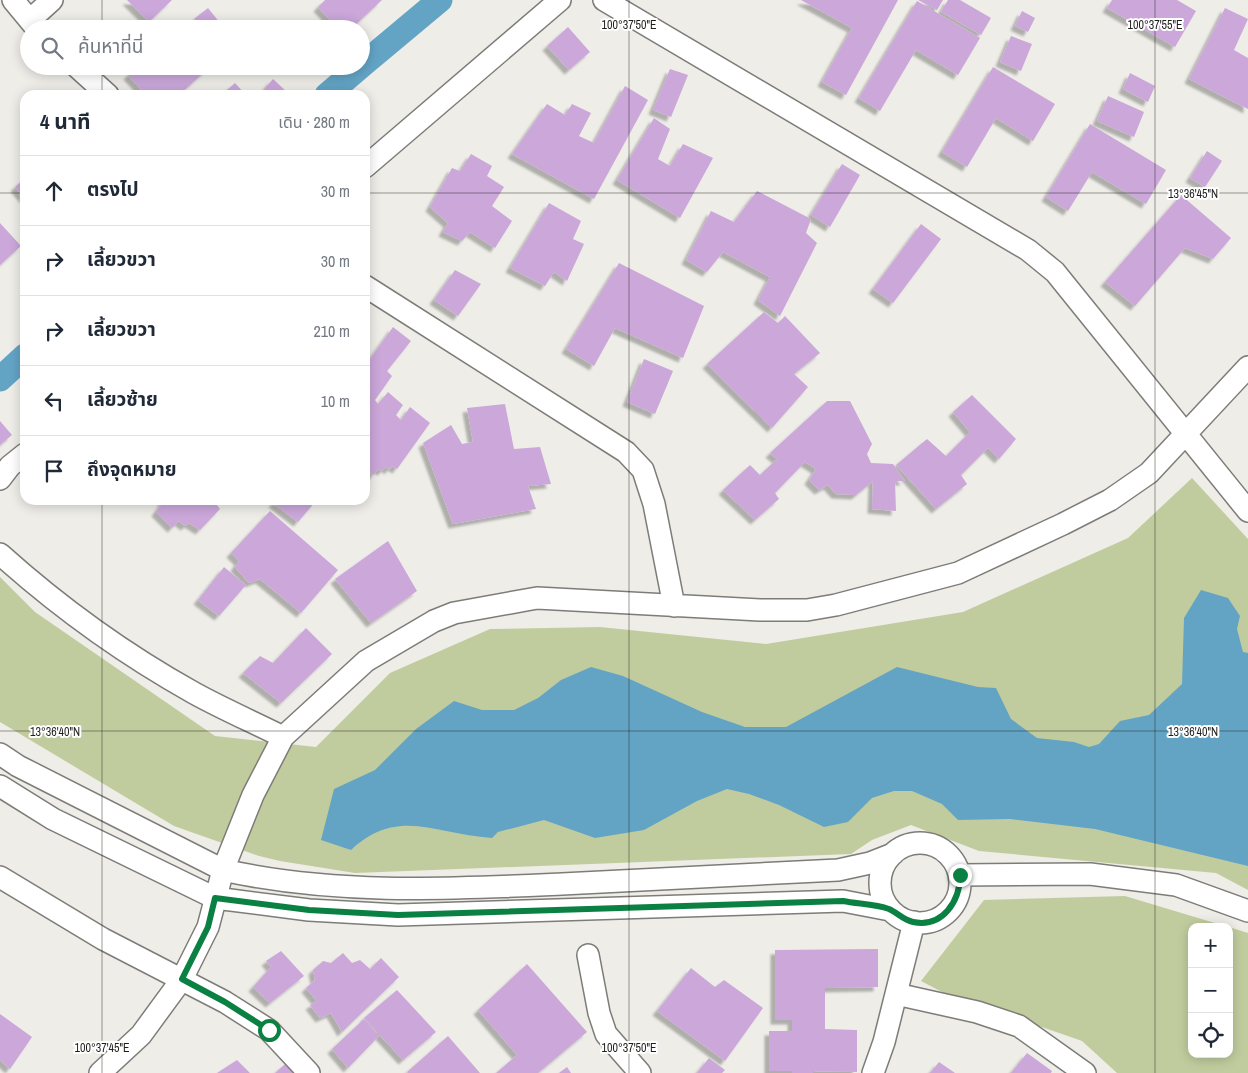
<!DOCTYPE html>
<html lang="th">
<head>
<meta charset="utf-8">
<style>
  body { margin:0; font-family:"Archivo Narrow","Noto Sans Thai",sans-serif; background:#f2f2f3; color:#1f2937 }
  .controls { position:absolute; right:15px; bottom:15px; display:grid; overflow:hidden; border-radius:10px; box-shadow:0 2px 12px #0003 }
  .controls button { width:45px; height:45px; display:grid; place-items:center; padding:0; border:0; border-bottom:1px solid #e0e1e3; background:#fff; color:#1f2937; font:25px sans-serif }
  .stop { position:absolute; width:15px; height:15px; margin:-11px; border:4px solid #0b8043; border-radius:50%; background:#fff }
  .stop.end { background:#0b8043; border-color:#fff; box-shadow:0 1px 5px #0008 }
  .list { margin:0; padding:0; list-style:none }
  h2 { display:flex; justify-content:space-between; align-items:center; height:65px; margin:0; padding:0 20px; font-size:21px }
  h2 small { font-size:16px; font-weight:400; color:#747a83 }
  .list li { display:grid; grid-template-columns:32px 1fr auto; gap:15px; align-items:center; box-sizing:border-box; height:70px; padding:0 20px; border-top:1px solid #e0e1e3 }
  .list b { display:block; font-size:19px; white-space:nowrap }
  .list em { font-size:16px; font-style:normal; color:#747a83 }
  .icon { flex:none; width:28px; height:28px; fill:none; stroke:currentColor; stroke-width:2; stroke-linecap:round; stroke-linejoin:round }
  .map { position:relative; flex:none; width:1248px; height:1073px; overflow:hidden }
  .search { position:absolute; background:#fff; box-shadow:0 2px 12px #0003; left:20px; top:20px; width:350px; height:55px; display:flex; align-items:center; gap:12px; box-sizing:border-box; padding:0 18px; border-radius:28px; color:#747a83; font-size:19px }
  .panel { position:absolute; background:#fff; box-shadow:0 2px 12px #0003; left:20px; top:90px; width:350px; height:415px; border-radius:15px }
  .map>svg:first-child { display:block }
  .green { fill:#c1cc9e }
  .water { fill:#63a4c5 }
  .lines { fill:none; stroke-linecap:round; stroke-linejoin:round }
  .canal { stroke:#63a4c5; stroke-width:25 }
  .building { fill:#cba7da; filter:url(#shadow) }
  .street-casing { stroke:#7d7c78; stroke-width:24 }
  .street { stroke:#fff; stroke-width:21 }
  .route { stroke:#0b8043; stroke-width:6 }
  .ticks { fill:none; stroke:#1e1e1d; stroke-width:1; stroke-opacity:0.45 }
  .ticks-label { font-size:12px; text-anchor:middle; fill:#1e1e1d; stroke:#fff; stroke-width:4; stroke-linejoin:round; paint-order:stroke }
</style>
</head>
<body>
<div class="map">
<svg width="1248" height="1073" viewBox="0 0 1248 1073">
  <defs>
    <filter id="shadow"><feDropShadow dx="-4.5" dy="4.5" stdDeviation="1" flood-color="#0004"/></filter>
  </defs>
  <rect width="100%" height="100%" fill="#eeede8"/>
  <!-- green -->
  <path class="green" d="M1192,478l56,61v351l-32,-17 -237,-22 -68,-26 -39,15 -21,14 -496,19 -75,-12 -21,-5 -85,-30 -174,-104v-145l35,35 180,124 101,11 74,-74 100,-44 110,-2 166,17 197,-32 165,-74z
    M1125,896l103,31h-36v127h37v-127l19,6v140h-131l-35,-32 -140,-49 -21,-11 63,-81z"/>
  <!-- water -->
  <path class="water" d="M1201,590l27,8 12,18 -3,13 6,23 5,1v213l-153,-37 -85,-10 -52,1 -16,-16 -30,-13h-18l-22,7 -24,24 -24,5 -45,-22 -30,-11 -22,-5 -30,12 -53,29 -49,8 -51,-18 -46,12 -6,6c-56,-3 -93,-32 -141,12l-30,-10 13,-51 41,-19 41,-41 38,-28 28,9h32l24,-12 23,-18 30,-13 32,9 79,36 43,15h41l111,-60 81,20 18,1 15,31 26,19 37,4 15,5 10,-3 21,-23 29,-6 33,-31 2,-66z"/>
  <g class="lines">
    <!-- canal -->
    <path class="canal" d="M361,66l79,-66
      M327,95l34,-29
      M0,379l25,-23"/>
  </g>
  <!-- building -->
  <path class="building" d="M127,0h45l-23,22z
    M325,0h57l-31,29h-13l-20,-22z
    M801,0h97l-52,95 -24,-13 30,-54z
    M918,0h25l-6,10z
    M948,0h12l31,18 -10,17 -40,-23z
    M1112,0h65l19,11 -21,36 -68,-39z
    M917,1l63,37 -22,37 -42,-25 -36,61 -21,-13z
    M208,8l17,21h-23l-8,-10z
    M1225,8l23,11 -14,31 14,8v51l-59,-30z
    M1022,11l13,7 -7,14 -13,-6z
    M186,22l6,7h-13z
    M568,27l22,25 -21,18 -22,-24z
    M1011,36l21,8 -11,27 -21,-9z
    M138,66h73l-32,29h-33l-18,-20z
    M993,67l62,37 -22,37 -37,-23 -29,49 -25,-15z
    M670,69l18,6 -17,42 -18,-7z
    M1130,73l25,13 -7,16 -25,-13z
    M273,79l15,14 -2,2h-27z
    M235,83l11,12h-25z
    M625,86l23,14 -54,99 -82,-45 35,-50 18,11 7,-11 19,9 -12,23 15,7z
    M1108,96l36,16 -10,25 -37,-16z
    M654,118l16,11 -12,30 12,7 13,-22 30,14 -33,60 -63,-38z
    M1090,124l76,46 -20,34 -54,-32 -24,39 -22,-14z
    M1207,151l15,10 -17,26 -15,-9z
    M471,154l21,12 -5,10 17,11 -12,19 20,15 -17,27 -25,-16 -8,9 -19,-9 5,-9 -18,-16 22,-39 8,3z
    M842,164l18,11 -30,52 -19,-12z
    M25,178v21l-10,-12z
    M757,191l54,28 -5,14 11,10 -37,73 -22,-16 12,-23 -47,-25 -16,20 -21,-12 25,-49 23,11z
    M1181,195l50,43 -18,21 -28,-11 -50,58 -30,-24z
    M549,203l32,18 -8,18 11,5 -17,37 -13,-9 -9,14 -35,-18z
    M0,223l21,23 -21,19z
    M921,224l20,15 -48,64 -20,-14z
    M619,263l85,43 -21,52 -68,-30 -21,38 -28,-17z
    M455,270l26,14 -23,32 -24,-16z
    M764,312l14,11 7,-7 35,37 -26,21 14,13 -36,41 -65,-64z
    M393,327l18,14 -24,30 5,5 -17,24 3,4 10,-12 15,13 -7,10 5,5 9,-13 20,16 -33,46 -5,-3 -3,4 -3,-3 -4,4 -4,-2 -4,6 -9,-5v-104z
    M644,359l29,12 -18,43 -28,-12z
    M972,395l44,44 -17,20 -11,-11 -27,27 6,9 -31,25 -40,-44 31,-26 19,17 24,-24 -17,-20z
    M827,401h23l22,43 -5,10 4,9 22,1 12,17h-10l1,30 -24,-2 1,-28 -17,14 -20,-1 -8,-9 -9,5 -10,-10 7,-11 -11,-7 -30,31 4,6 -24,21 -32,-30 27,-25 10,10 17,-16 -7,-6z
    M505,404l9,45 26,-2 11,37 -23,2 8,23 -83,15 -30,-81 28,-18 11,19 11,-2 -6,-34z
    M0,421l12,14 -12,10z
    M161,500h52l7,9 -20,21 -11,-7 -4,3 -6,-5 -7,7 -16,-16 7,-10z
    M276,500h37l2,2 -17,20 -25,-19z
    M270,511l68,59 -37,43 -41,-34 -11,4 -14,-16 4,-6 -8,-8z
    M388,541l29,50 -46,32 -36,-44z
    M224,567l22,18 -27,31 -21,-16z
    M306,628l26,26 -51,49 -38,-30 17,-17 13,7z
    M878,949v38l-53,1v41l32,1v42l-44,-1v2h-21v-2h-23v-40h23v-11h-17v-70z
    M281,951l23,25 -34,27 -17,-16 18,-20 -5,-6z
    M343,953l9,10 8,-3 10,9 11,-11 18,19 -57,55 -11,-19 -11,5 -10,-13 7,-4 -11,-13 9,-8 -2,-10 10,-9 8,2z
    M527,964l60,68 -49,41h-42l21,-18 -39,-45z
    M691,968l24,19 9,-7 39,28 -38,53 -68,-50z
    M397,990l39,42 -33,28 -39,-42z
    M0,1014l32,23 -22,32 -10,-9z
    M364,1019l15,17 -31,32 -16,-19z
    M448,1036l32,37h-72l-1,-1z
    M1027,1053l25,18 -1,2h-40z
    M709,1058l16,12 -3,3h-25z
    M237,1060l13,13h-33z
    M939,1062l16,11h-25z
    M285,1064l8,9h-18z
    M567,1067l4,6h-12z"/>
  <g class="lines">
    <!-- street casing -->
    <g class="street-casing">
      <path id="street" d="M13,0l24,29
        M604,0l424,250 27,22 193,239
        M30,20l22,-20
        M76,66l32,29
        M365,167l195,-167
        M365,286l261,166 17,18 11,34 20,102
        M0,479l10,-13 15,-12
        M0,554c59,53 124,100 194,139 29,16 59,29 89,44
        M0,754l18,12 205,104c112,25 225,19 339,14 92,-5 184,-9 276,-14l32,-7 23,-9
        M0,786l53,33 162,79 94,12 89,5 445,-14 47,9
        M880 883a40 40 0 1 1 80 0a40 40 0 1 1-80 0Z
        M960,875l130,-1 86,11 72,26
        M0,877l103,62 122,63 44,28 40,43
        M588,955l11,58 7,21 34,39
        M896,994l81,18 42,14 66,47
        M100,1073l41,-38 41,-56 26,-52 15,-57 30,-75 30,-58 83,-76 68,-40 20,-8 83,-15 223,12h47l29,-5 122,-32 105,-49 47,-24 39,-27 99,-106
        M873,1073l11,-31 30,-120"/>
    </g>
    <!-- street -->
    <use href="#street" class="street"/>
  </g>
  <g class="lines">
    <!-- route -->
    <path class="route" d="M269,1030l-44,-28 -43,-23 26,-52 7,-29 94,12 89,5 445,-14c15,3 32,3 46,8 9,4 14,11 24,13 30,6 47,-21 47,-47"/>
  </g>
  <!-- ticks -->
  <path class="ticks" d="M102,0v29M629,0v1073M1155,0v1073M102,66v29M0,193h25M365,193h883M102,500v573M0,731h1248"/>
  <g class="ticks-label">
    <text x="629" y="29">100°37'50"E</text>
    <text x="1155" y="29">100°37'55"E</text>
    <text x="1193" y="198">13°36'45"N</text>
    <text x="55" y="736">13°36'40"N</text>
    <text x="1193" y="736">13°36'40"N</text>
    <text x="102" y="1052">100°37'45"E</text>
    <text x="629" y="1052">100°37'50"E</text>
  </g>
</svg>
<div class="controls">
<button>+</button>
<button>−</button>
<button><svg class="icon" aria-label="locate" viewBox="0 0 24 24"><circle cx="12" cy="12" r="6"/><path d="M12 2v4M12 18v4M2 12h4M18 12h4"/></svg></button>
</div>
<div class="stop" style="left:269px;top:1030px"></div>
<div class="stop end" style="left:960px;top:875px"></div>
<div class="search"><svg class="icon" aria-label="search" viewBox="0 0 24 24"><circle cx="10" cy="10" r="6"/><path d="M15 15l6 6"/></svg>ค้นหาที่นี่</div>
<section class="panel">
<h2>4 นาที<small>เดิน · 280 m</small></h2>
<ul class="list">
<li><svg class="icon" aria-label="ahead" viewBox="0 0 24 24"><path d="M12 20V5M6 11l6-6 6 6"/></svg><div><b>ตรงไป</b></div><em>30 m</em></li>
<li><svg class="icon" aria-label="right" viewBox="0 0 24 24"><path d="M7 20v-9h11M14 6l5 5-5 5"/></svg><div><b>เลี้ยวขวา</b></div><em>30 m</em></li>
<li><svg class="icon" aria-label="right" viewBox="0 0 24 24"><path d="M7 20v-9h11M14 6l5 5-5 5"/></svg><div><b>เลี้ยวขวา</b></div><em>210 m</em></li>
<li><svg class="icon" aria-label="left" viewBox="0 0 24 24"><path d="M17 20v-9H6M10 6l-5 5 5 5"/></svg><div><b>เลี้ยวซ้าย</b></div><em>10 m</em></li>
<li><svg class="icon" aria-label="arrive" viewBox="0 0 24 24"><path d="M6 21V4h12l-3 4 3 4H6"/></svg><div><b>ถึงจุดหมาย</b></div></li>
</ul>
</section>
</div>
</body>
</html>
